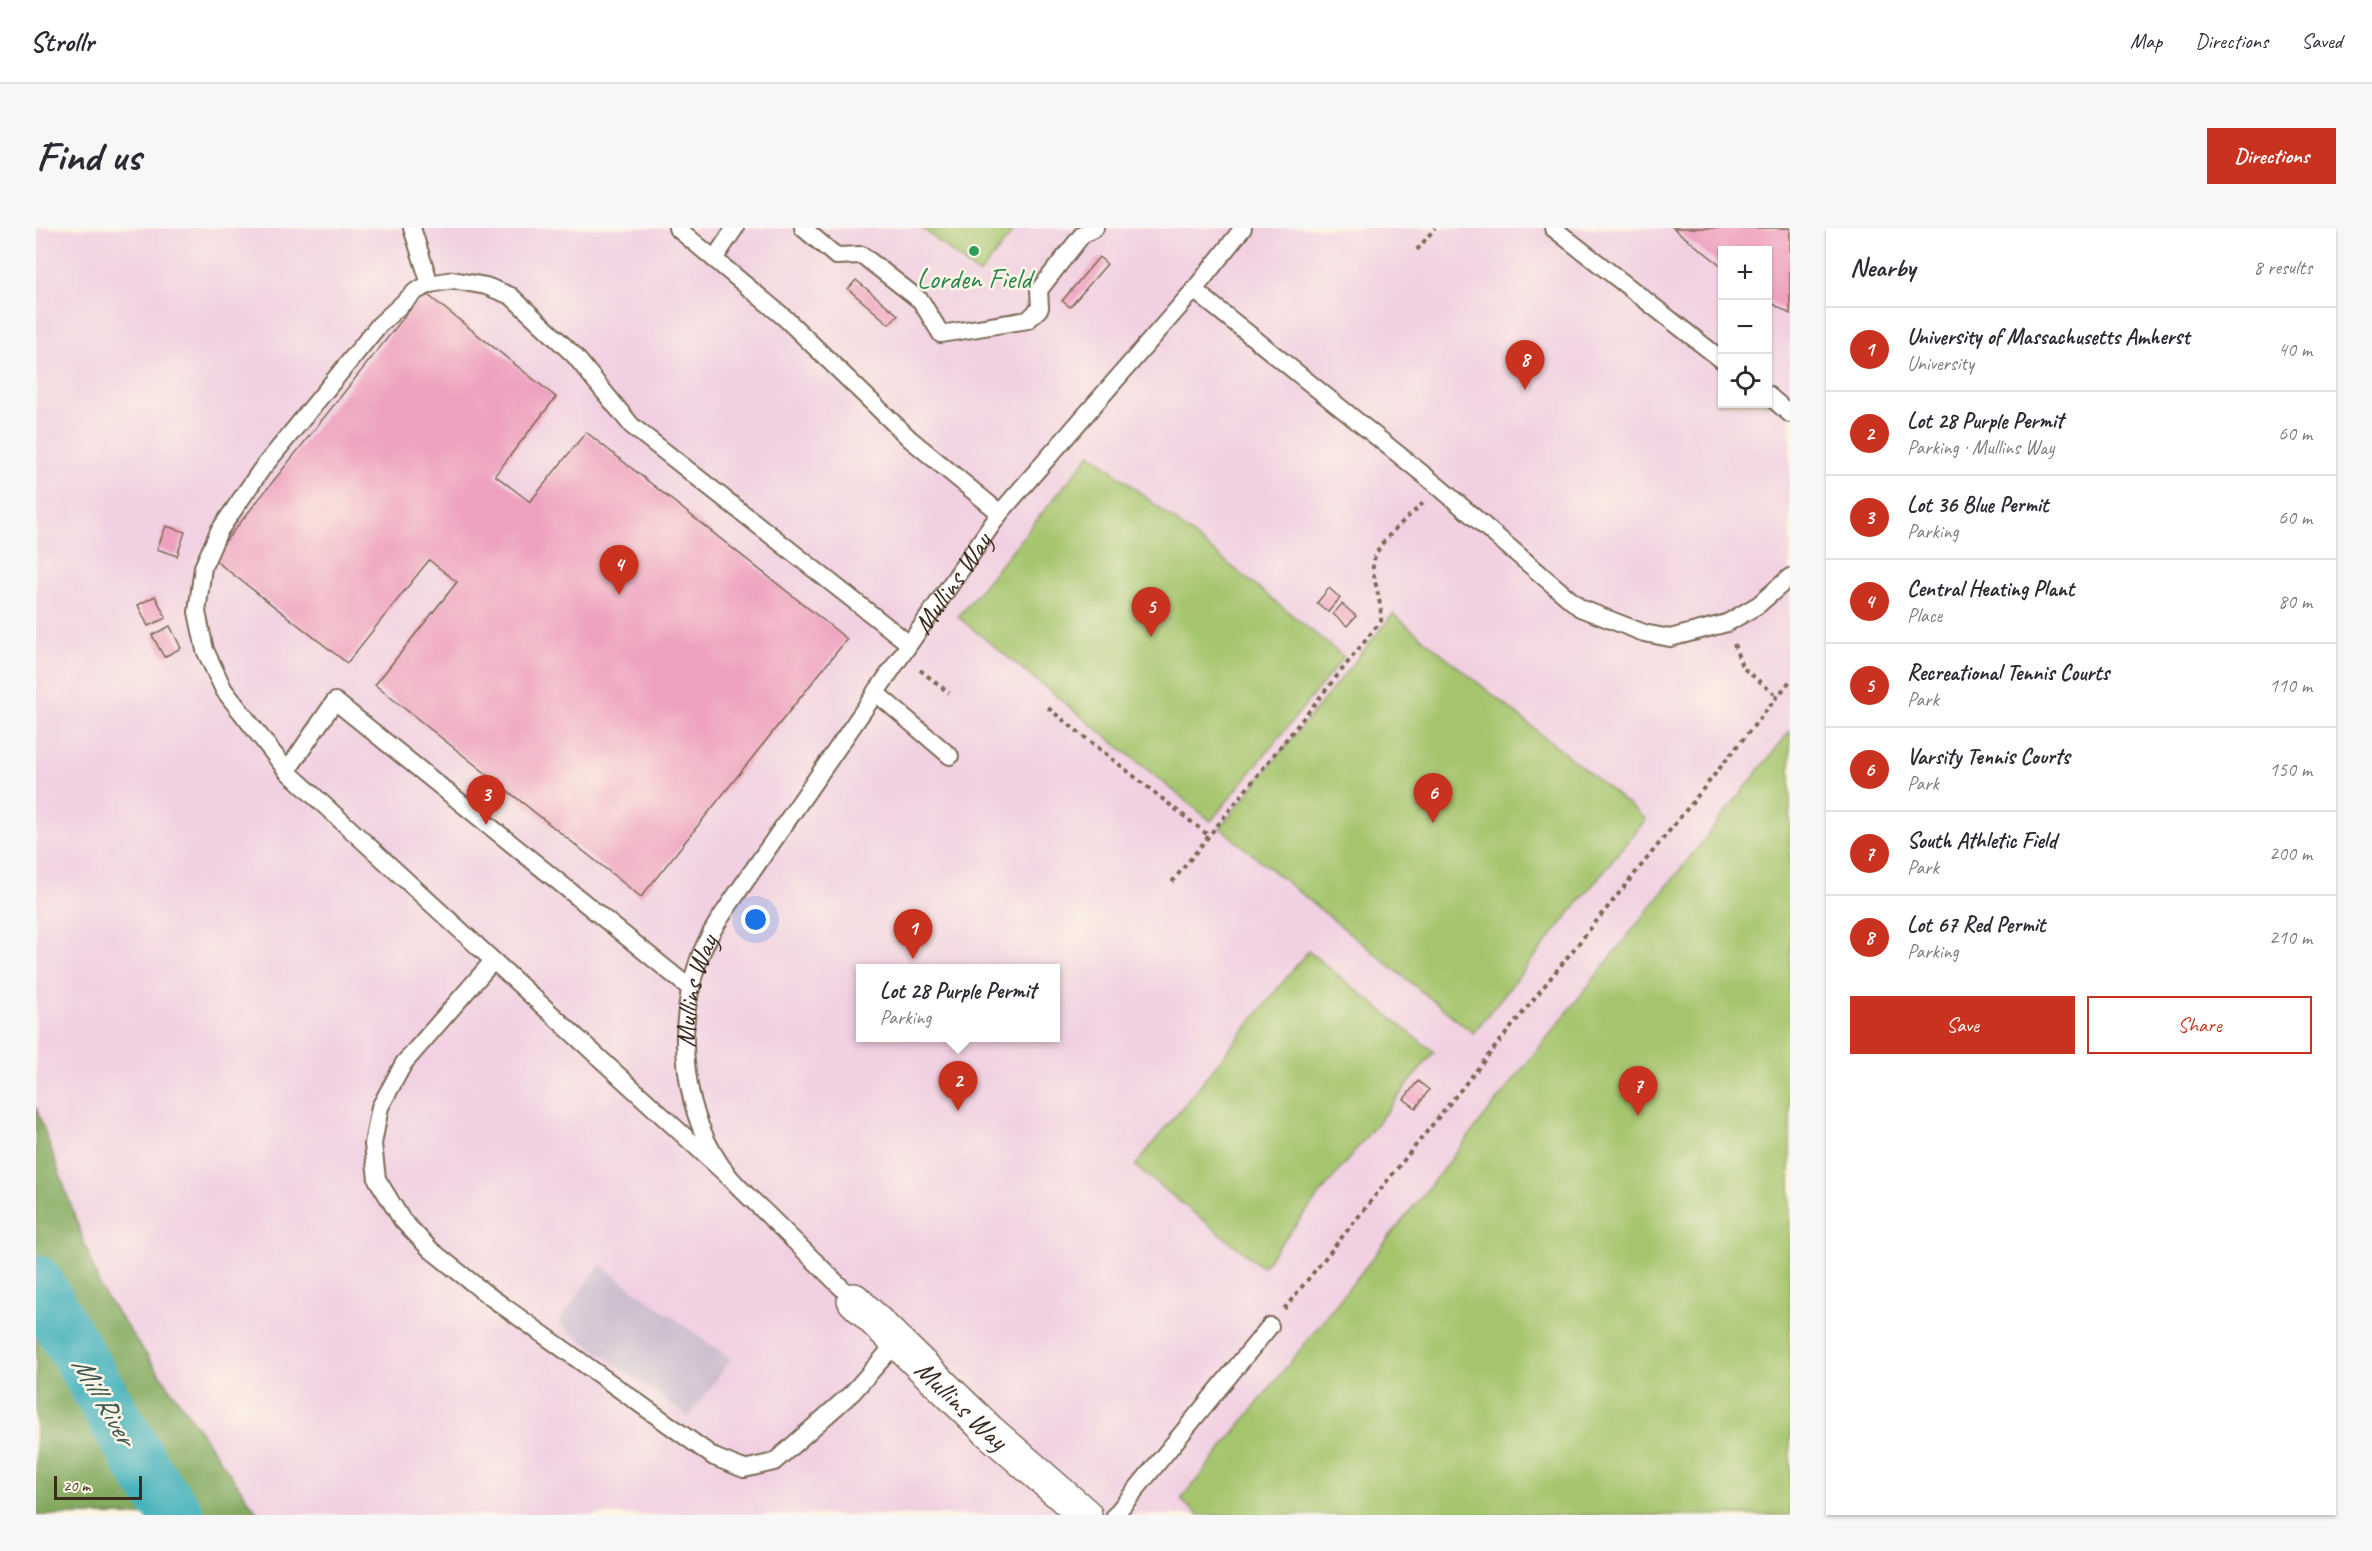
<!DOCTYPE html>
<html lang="en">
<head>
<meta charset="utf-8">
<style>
  body { margin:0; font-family:Caveat,sans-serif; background:#f7f7f7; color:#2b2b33 }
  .controls { position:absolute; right:18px; top:18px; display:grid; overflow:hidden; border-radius:0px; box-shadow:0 2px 4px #0004 }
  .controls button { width:54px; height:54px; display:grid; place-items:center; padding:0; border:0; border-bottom:2px solid #e1e1e2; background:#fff; color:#2b2b33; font:30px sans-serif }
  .scale { position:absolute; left:18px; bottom:15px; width:88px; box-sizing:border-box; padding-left:6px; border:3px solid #3b2a1e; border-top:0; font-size:16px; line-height:21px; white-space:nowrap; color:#3b2a1e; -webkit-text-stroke:4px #fcf5e5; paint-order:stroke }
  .you { position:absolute; left:720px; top:692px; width:21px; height:21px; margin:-15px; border:4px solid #fff; border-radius:50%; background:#1a73e8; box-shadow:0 0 0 9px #1a73e833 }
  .badge { display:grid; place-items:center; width:39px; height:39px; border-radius:50%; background:#c8321e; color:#fff; font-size:20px; font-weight:700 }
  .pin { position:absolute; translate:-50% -50px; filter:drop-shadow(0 2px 3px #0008) }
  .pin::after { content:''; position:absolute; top:32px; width:21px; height:18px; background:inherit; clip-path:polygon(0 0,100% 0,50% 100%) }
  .popup { position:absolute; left:820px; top:736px; width:204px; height:78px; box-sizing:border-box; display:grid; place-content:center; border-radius:0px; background:#fff; filter:drop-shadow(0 2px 4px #0005); font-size:20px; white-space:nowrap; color:#7c7c81 }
  .popup b { font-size:22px; color:#2b2b33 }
  .popup::after { content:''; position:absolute; left:50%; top:100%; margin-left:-12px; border:12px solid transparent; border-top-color:#fff }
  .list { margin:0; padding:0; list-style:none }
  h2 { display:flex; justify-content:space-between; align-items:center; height:78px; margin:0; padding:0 24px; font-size:26px }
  h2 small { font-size:20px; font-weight:400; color:#7c7c81 }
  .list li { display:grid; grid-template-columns:39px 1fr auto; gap:18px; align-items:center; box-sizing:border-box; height:84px; padding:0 24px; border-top:2px solid #e1e1e2 }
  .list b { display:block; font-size:22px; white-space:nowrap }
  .list p { margin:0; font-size:20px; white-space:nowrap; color:#7c7c81 }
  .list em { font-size:20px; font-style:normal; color:#7c7c81 }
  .actions { display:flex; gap:12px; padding:18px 24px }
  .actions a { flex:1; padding:14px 0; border:2px solid #c8321e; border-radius:0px; text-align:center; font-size:21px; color:#c8321e }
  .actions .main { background:#c8321e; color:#fff }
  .icon { flex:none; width:33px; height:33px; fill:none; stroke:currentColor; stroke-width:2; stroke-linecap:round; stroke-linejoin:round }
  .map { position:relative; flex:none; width:1754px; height:1287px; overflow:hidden; border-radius:0px }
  header { display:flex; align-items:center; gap:36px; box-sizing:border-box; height:84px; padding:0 30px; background:#fff; border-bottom:2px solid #e1e1e2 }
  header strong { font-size:28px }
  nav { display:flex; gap:33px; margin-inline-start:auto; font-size:21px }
  .intro { display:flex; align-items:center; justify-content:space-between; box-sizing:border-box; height:144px; padding:0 36px }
  h1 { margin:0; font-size:42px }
  .button { padding:15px 27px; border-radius:0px; background:#c8321e; color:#fff; font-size:21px; font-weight:700 }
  main { display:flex; gap:36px; padding:0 36px }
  aside { flex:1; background:#fff; border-radius:0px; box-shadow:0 2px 4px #0004 }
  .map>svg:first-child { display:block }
  .built { fill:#f1d0e2; fill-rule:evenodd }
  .industrial { fill:#cebed0 }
  .green { fill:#a5c56d; stroke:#707846; stroke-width:1.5 }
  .forest { fill:#84aa60; stroke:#606a3f; stroke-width:1.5 }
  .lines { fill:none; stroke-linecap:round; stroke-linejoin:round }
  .river { stroke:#41b0bc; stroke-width:54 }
  .building { fill:#eea1bf }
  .lane-casing { stroke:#7b6956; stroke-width:20 }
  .street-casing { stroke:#7b6956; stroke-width:36 }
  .path { stroke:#7b6956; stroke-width:4; stroke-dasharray:4.5 4.5; stroke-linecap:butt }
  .lane { stroke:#fff; stroke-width:16 }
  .street { stroke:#fff; stroke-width:33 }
  .leisure-dot { fill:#2e9e5b; stroke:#fcf5e5; stroke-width:2 }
  .labels { text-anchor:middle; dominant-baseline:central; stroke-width:5; stroke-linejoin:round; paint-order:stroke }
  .leisure-label { font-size:28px; fill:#27864d; stroke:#fcf5e5 }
  .street-label { font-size:28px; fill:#3b2a1e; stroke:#fcf5e5 }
  .water-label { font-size:30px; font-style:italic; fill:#3d5955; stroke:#fcf5e5 }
</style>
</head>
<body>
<header>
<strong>Strollr</strong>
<nav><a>Map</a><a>Directions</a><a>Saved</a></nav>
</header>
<div class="intro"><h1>Find us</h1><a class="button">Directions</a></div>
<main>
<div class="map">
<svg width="1754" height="1287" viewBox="0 0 1754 1287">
  <rect width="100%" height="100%" fill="#fcf5e5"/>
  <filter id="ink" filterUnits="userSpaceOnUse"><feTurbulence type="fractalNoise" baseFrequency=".0167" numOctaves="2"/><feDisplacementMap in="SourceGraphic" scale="12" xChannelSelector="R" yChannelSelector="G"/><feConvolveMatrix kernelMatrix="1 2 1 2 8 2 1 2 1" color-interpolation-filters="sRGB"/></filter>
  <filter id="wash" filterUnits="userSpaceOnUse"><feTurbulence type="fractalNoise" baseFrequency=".008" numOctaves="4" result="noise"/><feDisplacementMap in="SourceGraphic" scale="24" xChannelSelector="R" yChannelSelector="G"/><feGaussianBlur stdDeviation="1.35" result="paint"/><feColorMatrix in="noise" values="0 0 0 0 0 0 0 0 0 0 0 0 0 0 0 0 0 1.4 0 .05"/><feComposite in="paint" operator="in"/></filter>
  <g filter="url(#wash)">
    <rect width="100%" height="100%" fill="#f1ddbd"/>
    <!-- built -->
    <path class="built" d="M0,0h1754v1287h-1754zM1686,22h46v154h-46zM824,740h196v70h-196z"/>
    <!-- industrial -->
    <path class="industrial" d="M564,1037l131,94 -42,58 -131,-94z"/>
    <!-- green -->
    <path class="green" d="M886,0h94l-37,47z
      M1055,225l253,204 -133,164 -253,-204z
      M1357,386l253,205 -173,214 -253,-205z
      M1754,503v784h-591l-18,-15z
      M1272,723l126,101 -172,215 -127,-101z"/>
    <!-- forest -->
    <path class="forest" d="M0,879l65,183 158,225h-223z"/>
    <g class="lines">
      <!-- river -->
      <path class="river" d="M0,1054l111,192 30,41"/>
    </g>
    <g id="blocks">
      <!-- building -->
      <path class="building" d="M1637,0h117v86l-22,-13v-51h-46v16z
        M1063,29l8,7 -37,43 -8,-6z
        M820,52l42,35 -9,9 -41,-35z
        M388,64l132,105 -61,78 35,27 56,-70 261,207 -206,258 -266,-212 82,-103 -28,-22 -82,103 -135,-105z
        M130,298l19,6 -8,24 -20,-7z
        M1293,360l11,10 -12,14 -11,-9z
        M119,368l11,22 -18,8 -10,-21z
        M1306,376l14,12 -9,10 -14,-12z
        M134,398l11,22 -17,9 -12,-22z
        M1382,853l11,9 -13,18 -12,-9z"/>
    </g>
  </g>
  <g filter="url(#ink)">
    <use href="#blocks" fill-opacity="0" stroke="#7b6956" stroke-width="1.5"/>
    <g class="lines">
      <!-- lane casing -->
      <g class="lane-casing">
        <g id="lane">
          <path d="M376,0l18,56"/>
          <path d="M641,0l108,90 125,121 90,74"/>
          <path d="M767,0l33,28 26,-1 59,46 20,33 87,-14 12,-12 -1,-18 43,-55 13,-7"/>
          <path d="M1517,0l169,132"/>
          <path d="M678,31l21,-31"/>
          <path d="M1158,62l245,197 141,121 64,25 26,5 57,-15 31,-18 32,-28"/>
          <path d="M1732,167l22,19"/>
          <path d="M839,464l75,64"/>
          <path d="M251,543l48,-70 356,288"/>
          <path d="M457,733l-89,102 -24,44 -7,37 4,35 25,41 29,30 54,43 229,164 30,12 30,-7 79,-70 44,-50"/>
          <path d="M693,949l-442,-406 -63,-81 -19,-40 -8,-38 6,-45 16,-36 42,-61 118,-145 37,-34 14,-7 23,-4 33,6 25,10 63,59 58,71 276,217"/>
          <path id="s1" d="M818,1072c-28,-28 -56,-55 -84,-83 -14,-14 -30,-27 -42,-42 -46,-59 -54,-146 -29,-216 9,-25 26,-48 41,-70l260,-376 194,-223 49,-62"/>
          <path d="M1079,1287l155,-189"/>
        </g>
      </g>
      <!-- street casing -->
      <g class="street-casing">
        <g id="street">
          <path id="s2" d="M818,1072l135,131 96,84"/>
        </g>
      </g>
      <!-- path -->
      <path class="path" d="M1381,22l18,-22
        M1698,416l8,23 34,28
        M884,442l29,23
        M1012,480l160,127
        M1136,654l209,-261c1,-18 -6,-34 -8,-52 -2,-25 35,-50 51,-67
        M1248,1081l506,-628"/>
      <!-- lane -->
      <use href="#lane" class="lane"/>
      <!-- street -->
      <use href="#street" class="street"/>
    </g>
  </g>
  <!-- markers -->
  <circle class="leisure-dot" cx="938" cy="23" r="6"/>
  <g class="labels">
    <!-- leisure labels -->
    <g class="leisure-label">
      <text x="938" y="50">Lorden Field</text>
    </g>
    <!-- street labels -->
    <g class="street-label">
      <text stroke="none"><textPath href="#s1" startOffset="858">Mullins Way</textPath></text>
      <text stroke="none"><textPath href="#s1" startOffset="372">Mullins Way</textPath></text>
      <text stroke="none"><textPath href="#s2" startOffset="150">Mullins Way</textPath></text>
    </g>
    <!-- water labels -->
    <g class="water-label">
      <text transform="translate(68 1172) rotate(60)">Mill River</text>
    </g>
  </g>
</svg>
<div class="controls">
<button>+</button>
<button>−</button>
<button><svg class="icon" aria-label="locate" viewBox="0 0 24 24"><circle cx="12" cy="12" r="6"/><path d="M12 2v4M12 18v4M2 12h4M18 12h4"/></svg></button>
</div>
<div class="scale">20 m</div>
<div class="you"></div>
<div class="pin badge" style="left:877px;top:731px">1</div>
<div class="pin badge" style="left:922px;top:883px">2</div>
<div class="popup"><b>Lot 28 Purple Permit</b>Parking</div>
<div class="pin badge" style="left:450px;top:597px">3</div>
<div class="pin badge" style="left:583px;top:367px">4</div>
<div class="pin badge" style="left:1115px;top:409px">5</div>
<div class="pin badge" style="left:1397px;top:595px">6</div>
<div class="pin badge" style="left:1602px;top:888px">7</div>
<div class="pin badge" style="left:1489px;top:162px">8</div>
</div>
<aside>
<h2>Nearby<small>8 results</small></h2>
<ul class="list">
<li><span class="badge">1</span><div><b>University of Massachusetts Amherst</b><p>University</p></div><em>40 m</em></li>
<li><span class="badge">2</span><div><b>Lot 28 Purple Permit</b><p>Parking · Mullins Way</p></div><em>60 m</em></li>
<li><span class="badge">3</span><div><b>Lot 36 Blue Permit</b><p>Parking</p></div><em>60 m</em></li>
<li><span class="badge">4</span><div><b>Central Heating Plant</b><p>Place</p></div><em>80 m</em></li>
<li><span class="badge">5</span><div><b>Recreational Tennis Courts</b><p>Park</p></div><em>110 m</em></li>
<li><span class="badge">6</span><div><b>Varsity Tennis Courts</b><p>Park</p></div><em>150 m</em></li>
<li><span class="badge">7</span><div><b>South Athletic Field</b><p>Park</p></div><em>200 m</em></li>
<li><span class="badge">8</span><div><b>Lot 67 Red Permit</b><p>Parking</p></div><em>210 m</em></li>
</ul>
<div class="actions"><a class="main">Save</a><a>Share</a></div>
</aside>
</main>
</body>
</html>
